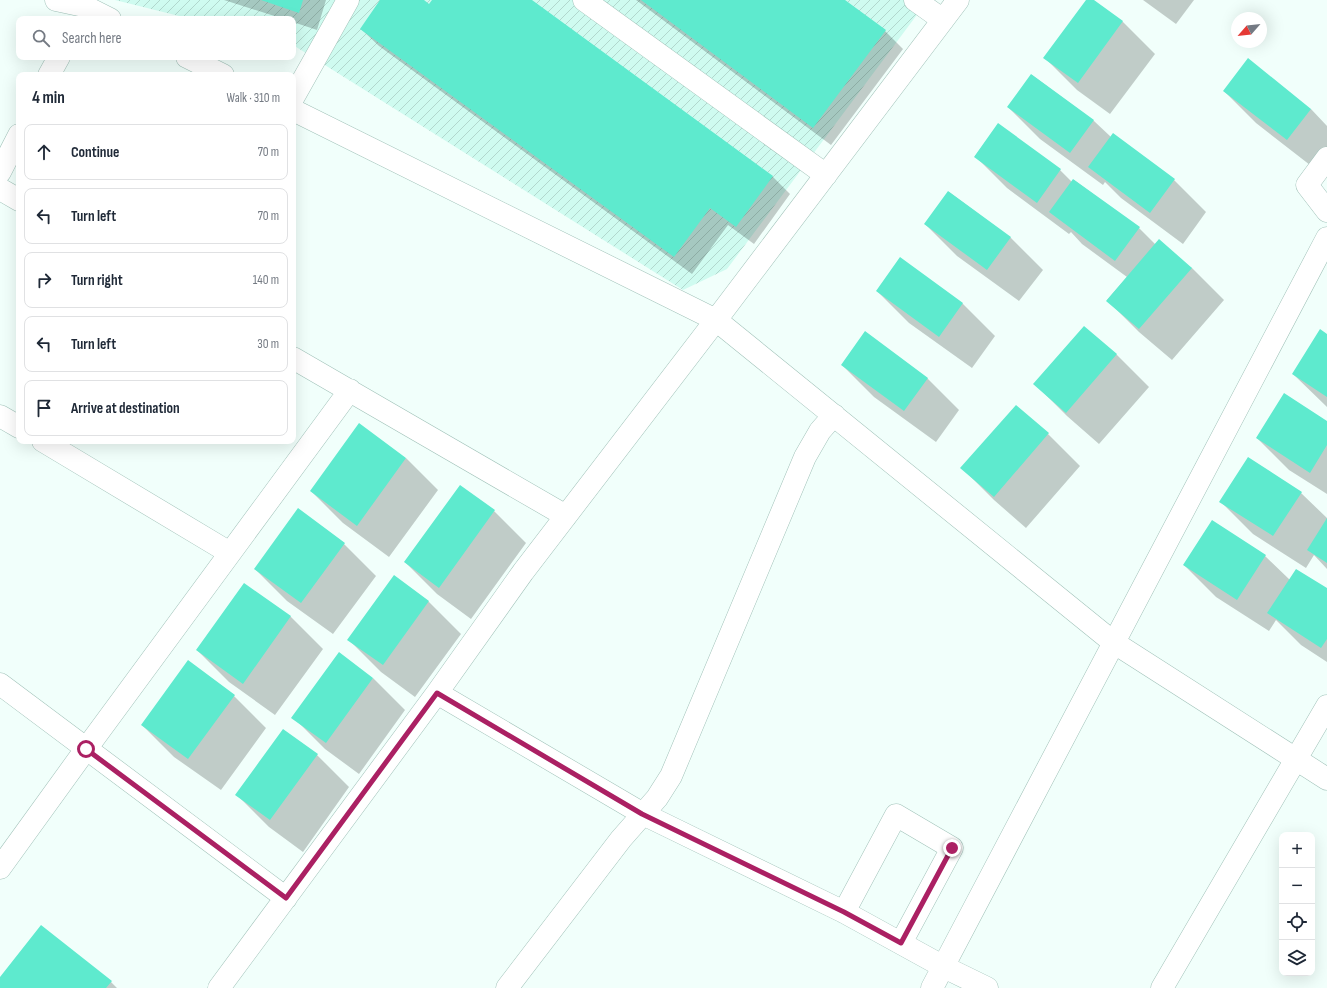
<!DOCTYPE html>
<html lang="en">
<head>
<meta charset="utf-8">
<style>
  body { margin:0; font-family:"Sofia Sans Condensed",sans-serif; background:#f6f6f7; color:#1f2937 }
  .controls { position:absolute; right:12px; bottom:12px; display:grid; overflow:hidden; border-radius:8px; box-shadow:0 4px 16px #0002 }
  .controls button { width:36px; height:36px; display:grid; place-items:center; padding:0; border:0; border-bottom:1px solid #e0e1e3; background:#fff; color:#1f2937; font:20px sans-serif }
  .compass { position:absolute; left:1231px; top:12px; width:36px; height:36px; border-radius:50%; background:#fff; box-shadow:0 4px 16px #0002; rotate:242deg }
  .stop { position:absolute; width:12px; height:12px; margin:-9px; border:3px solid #ab2063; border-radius:50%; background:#fff }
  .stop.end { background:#ab2063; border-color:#fff; box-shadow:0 1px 4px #0008 }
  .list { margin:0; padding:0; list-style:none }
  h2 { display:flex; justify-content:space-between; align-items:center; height:52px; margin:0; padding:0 16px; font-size:17px }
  h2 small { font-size:13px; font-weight:400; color:#747a83 }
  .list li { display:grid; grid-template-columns:26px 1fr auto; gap:12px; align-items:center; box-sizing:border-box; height:56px; margin:0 8px 8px; padding:0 8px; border:1px solid #e0e1e3; border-radius:8px }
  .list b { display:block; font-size:15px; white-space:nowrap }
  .list em { font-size:13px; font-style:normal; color:#747a83 }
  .icon { flex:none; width:22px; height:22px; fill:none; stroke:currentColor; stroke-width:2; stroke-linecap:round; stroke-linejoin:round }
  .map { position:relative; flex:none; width:1327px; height:988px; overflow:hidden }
  .search { position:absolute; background:#fff; box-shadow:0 4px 16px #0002; left:16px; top:16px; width:280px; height:44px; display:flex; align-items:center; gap:10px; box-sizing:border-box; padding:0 14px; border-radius:8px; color:#747a83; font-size:15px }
  .panel { position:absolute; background:#fff; box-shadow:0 4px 16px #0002; left:16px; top:72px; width:280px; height:372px; border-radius:8px }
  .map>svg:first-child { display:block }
  .industrial { fill:url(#industrial-furrows) }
  .shadow { fill:#0003 }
  .building { fill:#5eeace }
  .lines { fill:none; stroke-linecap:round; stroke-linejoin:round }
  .minor-casing { stroke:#a1c2b9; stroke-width:23 }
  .minor { stroke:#fff; stroke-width:22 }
  .route { stroke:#ab2063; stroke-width:5 }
</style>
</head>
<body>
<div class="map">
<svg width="1327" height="988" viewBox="0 0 1327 988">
  <defs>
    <pattern id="industrial-furrows" width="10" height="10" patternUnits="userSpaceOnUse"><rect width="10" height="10" fill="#cffbf0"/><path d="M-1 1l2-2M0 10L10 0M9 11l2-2" fill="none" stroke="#b1d7cd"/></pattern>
  </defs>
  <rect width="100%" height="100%" fill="#f1fffb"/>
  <!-- industrial -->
  <path class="industrial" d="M115,0h813l-201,269 -44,21 -390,-245v-26h-102z"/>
  <!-- shadow -->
  <path class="shadow" d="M224,0h102l-9,30 -24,-8v-3h-9z
    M382,0h40l8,5 3,-5h97l243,177 17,17 -36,50 -26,-19 -36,49 -313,-228 -18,-17z
    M636,0h208l41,31 18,18 -72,96z
    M1087,0h6l30,22 32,32 -45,60 -33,-24 -32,-32z
    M1143,0h51l-18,24z
    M1032,75l62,46 17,16 2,-2 61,45 32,32 -23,32 -62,-46 -16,-16 -2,3 -63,-46 -32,-32z
    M1224,91l87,18 16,17v36l-8,10 -63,-49z
    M998,125l62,45 12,12 2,-2 65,48 17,17 36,23 32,32 -52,60 -33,-28 -32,-32 20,-23 -45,-33 -11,-12 -2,2 -62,-46 -32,-32z
    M949,192l62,46 32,32 -24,31 -62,-45 -32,-32z
    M901,259l62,45 32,32 -23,32 -63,-45 -32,-32z
    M1084,327l33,28 32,32 -50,57 -32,-28 -32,-32z
    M1327,335v72l-34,-33z
    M842,365l85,13 32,32 -23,32 -62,-45z
    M1327,422v72l-38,-24 -32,-32z
    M1048,434l32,32 -54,62 -32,-28 -32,-32z
    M406,458l32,32 -49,67 -46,-34 -32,-32z
    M1301,493l26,25v51l-13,-14 -8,13 -53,-34 -32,-32z
    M494,511l32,32 -55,76 -34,-25 -32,-32z
    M344,544l32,32 -43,58 -46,-33 -32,-32z
    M1265,556l25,24 37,10v72l-26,-17 -25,-25 -7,11 -53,-34 -32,-32z
    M395,577l34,25 32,32 -46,63 -34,-25 -32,-32z
    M244,584l47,33 32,32 -48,66 -46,-33 -32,-32z
    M373,678l32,32 -46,64 -34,-25 -32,-32z
    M234,696l32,32 -45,62 -47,-33 -32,-32z
    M283,730l34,25 32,32 -46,65 -34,-25 -32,-32z
    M0,978l111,4 6,6h-117z"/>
  <!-- building -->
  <path class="building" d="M261,0h42l-4,13z
    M380,0h44l5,4 3,-4h100l241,176 -37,51 -26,-19 -36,49 -314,-228z
    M641,0h204l41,30 -73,98z
    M1086,0h8l29,21 -45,62 -35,-25z
    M1248,58l63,51 -24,31 -64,-49z
    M1031,74l63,46 -24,33 -63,-46z
    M998,123l63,46 -24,34 -63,-46z
    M1113,133l62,46 -25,34 -62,-46z
    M1073,179l67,48 -25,34 -66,-49z
    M948,191l63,46 -24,33 -63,-46z
    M1159,239l33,29 -53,61 -33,-28z
    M900,257l63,46 -24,34 -63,-46z
    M1084,326l33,28 -51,59 -33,-29z
    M1320,329l7,5v63l-35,-23z
    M865,331l63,47 -24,33 -63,-46z
    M1284,393l43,28v24l-17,28 -54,-35z
    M1016,405l33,28 -55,64 -34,-29z
    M359,423l47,35 -49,68 -47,-35z
    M1248,457l54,35 -29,44 -54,-34z
    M460,485l35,25 -56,78 -35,-26z
    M298,508l47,35 -44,60 -47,-34z
    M1327,518v45l-20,-13z
    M1212,520l54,35 -29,45 -54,-35z
    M1296,569l31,19v51l-6,9 -54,-35z
    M394,575l35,26 -46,64 -36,-25z
    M244,583l47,33 -48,68 -47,-34z
    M339,652l34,26 -47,65 -35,-25z
    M188,660l47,35 -47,64 -47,-34z
    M283,729l35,25 -48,66 -35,-25z
    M41,925l71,56 -6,7h-106v-11z"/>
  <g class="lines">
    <!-- minor casing -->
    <g class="minor-casing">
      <path id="minor" d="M56,0l28,6 26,13
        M584,0l242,175
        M915,0l28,20
        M187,57l36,18
        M49,75l10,-18
        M293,98l55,-98
        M293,110l423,210 397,322 214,137
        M1327,158l-20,27 20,26
        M0,172l19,-37
        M0,189l19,11
        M293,358l273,158
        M0,416l19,11
        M43,441l187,112
        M0,684l286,214
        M437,693l206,121 14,-16 14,-22 134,-319 15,-26 14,-16
        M0,868l86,-119 264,-359
        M844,912l52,-97 56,33 -51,95
        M219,988l218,-295 86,-121 193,-252 242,-320
        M507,988l114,-149 22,-25 201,98 100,55 43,21
        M932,988l395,-750
        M1162,988l165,-282"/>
    </g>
    <!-- minor -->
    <use href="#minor" class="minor"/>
  </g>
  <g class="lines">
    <!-- route -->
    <path class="route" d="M86,749l200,149 151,-205 205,121 202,98 57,31 51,-95"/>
  </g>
</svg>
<div class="controls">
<button>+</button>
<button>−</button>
<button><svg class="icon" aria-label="locate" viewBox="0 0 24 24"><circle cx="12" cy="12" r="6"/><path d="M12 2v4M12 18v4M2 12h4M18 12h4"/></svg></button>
<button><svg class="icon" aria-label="layers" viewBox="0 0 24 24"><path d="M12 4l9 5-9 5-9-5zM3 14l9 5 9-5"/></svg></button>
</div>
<svg class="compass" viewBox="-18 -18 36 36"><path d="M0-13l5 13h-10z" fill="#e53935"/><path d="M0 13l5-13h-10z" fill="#747a83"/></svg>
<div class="stop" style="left:86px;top:749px"></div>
<div class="stop end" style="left:952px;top:848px"></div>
<div class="search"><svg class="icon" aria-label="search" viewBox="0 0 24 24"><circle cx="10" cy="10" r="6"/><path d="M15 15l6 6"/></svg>Search here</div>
<section class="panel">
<h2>4 min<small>Walk · 310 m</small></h2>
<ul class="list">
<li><svg class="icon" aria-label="ahead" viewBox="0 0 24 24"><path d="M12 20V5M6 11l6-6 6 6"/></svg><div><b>Continue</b></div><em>70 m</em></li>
<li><svg class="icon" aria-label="left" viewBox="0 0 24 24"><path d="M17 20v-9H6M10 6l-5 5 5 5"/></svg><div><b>Turn left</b></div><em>70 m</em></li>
<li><svg class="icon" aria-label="right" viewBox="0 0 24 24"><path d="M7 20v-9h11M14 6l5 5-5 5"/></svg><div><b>Turn right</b></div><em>140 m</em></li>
<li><svg class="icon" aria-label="left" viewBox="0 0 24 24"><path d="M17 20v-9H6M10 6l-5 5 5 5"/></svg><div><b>Turn left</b></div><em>30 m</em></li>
<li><svg class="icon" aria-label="arrive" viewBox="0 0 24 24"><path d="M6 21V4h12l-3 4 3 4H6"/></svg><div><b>Arrive at destination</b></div></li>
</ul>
</section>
</div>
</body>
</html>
